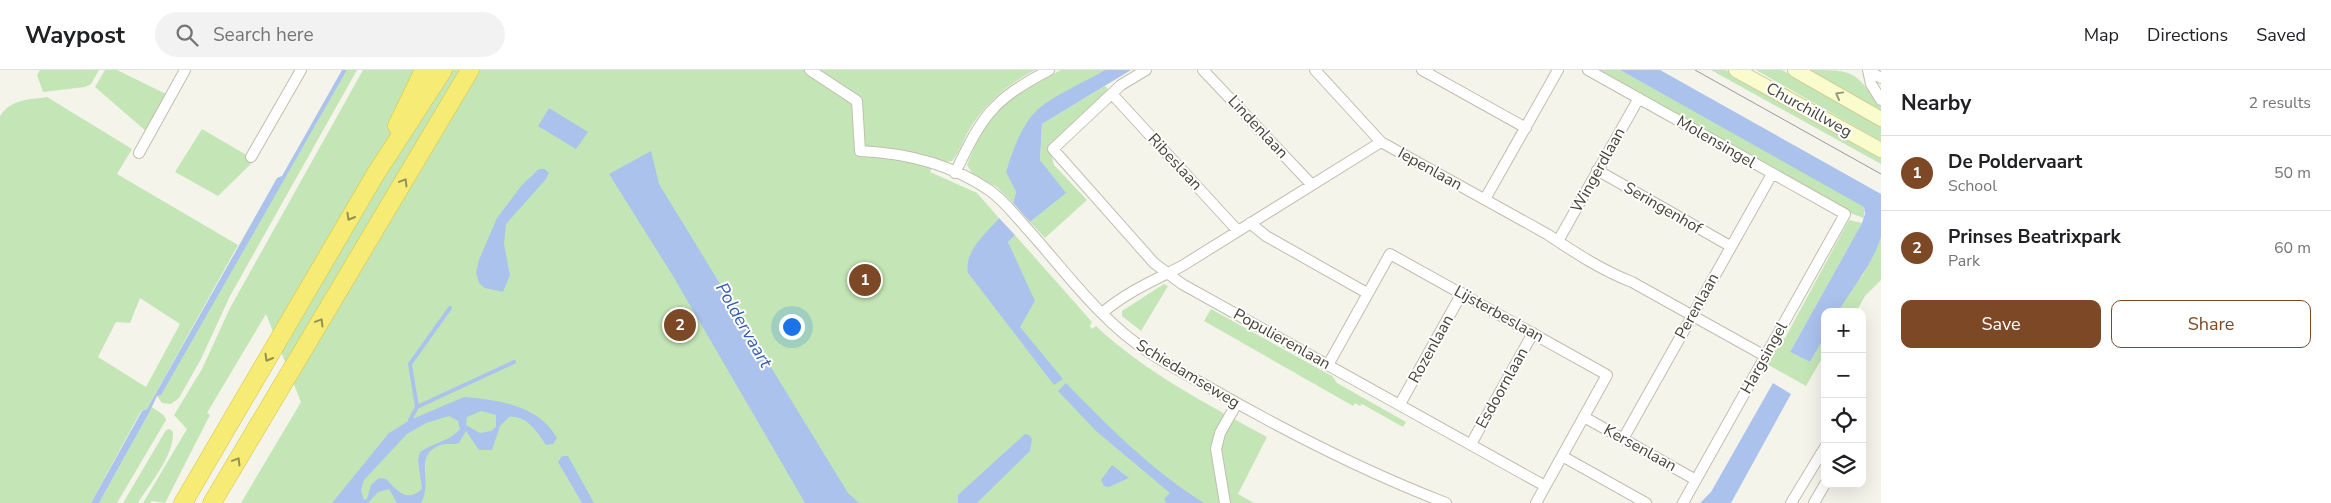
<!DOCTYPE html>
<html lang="en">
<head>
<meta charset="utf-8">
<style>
  body { margin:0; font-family:"Nunito Sans",sans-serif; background:#f2f2f2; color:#202124 }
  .controls { position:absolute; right:15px; bottom:15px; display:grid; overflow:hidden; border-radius:10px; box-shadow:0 5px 20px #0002 }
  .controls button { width:45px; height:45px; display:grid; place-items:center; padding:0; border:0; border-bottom:1px solid #e0e0e0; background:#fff; color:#202124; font:25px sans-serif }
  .you { position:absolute; left:791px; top:256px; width:18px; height:18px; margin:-12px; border:4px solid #fff; border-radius:50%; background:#1a73e8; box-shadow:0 0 0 8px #1a73e833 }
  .badge { display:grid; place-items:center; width:32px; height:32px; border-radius:50%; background:#7d4826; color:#fff; font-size:16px; font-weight:700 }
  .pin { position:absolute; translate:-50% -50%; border:2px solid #fff; box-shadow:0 1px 5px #0006 }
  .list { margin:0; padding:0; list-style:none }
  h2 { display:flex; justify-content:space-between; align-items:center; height:65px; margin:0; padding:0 20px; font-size:21px }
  h2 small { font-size:16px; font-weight:400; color:#757577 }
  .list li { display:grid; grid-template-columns:32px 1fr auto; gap:15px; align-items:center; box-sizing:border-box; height:75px; padding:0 20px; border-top:1px solid #e0e0e0 }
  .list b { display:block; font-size:19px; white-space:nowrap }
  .list p { margin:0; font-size:16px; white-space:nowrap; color:#757577 }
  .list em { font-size:16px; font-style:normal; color:#757577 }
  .actions { display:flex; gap:10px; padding:15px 20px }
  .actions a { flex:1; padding:11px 0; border:1px solid #7d4826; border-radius:10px; text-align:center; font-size:18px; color:#7d4826 }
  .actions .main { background:#7d4826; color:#fff }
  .icon { flex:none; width:28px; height:28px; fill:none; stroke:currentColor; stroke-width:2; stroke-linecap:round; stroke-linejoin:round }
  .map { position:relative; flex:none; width:1881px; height:433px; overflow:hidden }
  header { display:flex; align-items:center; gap:30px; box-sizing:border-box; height:70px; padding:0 25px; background:#fff; border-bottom:1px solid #e0e0e0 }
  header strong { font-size:24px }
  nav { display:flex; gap:28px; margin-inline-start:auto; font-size:18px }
  .search { width:350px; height:45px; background:#f2f2f2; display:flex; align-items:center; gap:12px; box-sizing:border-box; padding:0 18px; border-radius:28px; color:#757577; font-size:19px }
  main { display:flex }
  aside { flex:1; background:#fff }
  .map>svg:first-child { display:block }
  .green { fill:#c4e6b6; fill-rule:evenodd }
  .water { fill:#abc2ed; fill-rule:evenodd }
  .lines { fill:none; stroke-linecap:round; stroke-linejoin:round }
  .stream { stroke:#abc2ed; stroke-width:4 }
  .street-casing { stroke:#c0beae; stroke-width:12 }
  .secondary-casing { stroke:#cece9b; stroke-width:16 }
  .highway-casing { stroke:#d5c444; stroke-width:19 }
  .street { stroke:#fff; stroke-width:10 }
  .secondary { stroke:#fbfccd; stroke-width:14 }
  .highway { stroke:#f6eb75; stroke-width:18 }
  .tram { stroke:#999; stroke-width:1 }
  .oneway { stroke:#99987c }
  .oneway2 { stroke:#969054 }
  .labels { text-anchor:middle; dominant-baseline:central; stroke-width:4; stroke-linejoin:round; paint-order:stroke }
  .street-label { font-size:16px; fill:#484639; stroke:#fff }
  .water-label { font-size:18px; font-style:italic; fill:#375eaf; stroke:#fff }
</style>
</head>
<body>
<header>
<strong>Waypost</strong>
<div class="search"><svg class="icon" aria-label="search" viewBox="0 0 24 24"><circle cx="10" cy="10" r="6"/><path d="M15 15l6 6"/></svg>Search here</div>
<nav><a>Map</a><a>Directions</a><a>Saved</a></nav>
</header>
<main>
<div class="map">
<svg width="1881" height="433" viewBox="0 0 1881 433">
  <rect width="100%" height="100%" fill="#f4f4eb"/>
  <!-- green -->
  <path class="green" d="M40,0h59l-8,14 -6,3 -42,5 -6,-17z
    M105,0h12l49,24 -19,38 -52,-45z
    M347,0h10l-127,226 -29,63 -22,39 -8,6 -9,-1 -5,-7 4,-2z
    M363,0h672c-28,15 -49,32 -66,60 -6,10 -9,22 -17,31l-7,1 -10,-3 -5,13 47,21 22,25 -9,11 21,20 -3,-7 7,-7 77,87 -2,4 2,3 4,-3c50,47 111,78 171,111l-29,57 16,9h-1013l60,-101 -35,-88 -59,99 3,2 -45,88 -13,-2 -2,2h-7l44,-74 -13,-14 28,-46 28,-61z
    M1061,0h44l-71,43 -11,18 -17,40 10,21 -3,11 -16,-16 -24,-12 -6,-10c23,-58 41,-67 94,-95z
    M1596,0h24l241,134 3,3v11l-17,-6z
    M1711,0h15l155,86v8z
    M1756,0h26l99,57v14z
    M1807,0c47,0 47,0 74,37v4z
    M1105,16l4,4 -59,60 4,15 33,35 -42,38 -15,-16 8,-7 11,-42 -9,-13 2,-36z
    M47,27l85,52 -15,25 121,71 -91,164 -6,2 -50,92h-91v-387c11,-17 28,-16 47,-19zM140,228l40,26 -34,63 -48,-30 18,-35 14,1z
    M202,59l53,31 -37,36 -43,-24z
    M1849,150l13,3 -72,129 20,10 15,-26v17l-19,33 -41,-23 14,-24 6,-1z
    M1881,167v43l-16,16 -9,16h-18l11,-20 14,-17z
    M1164,214l4,2 -27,45 -19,-15v-5z
    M1211,239l121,67 5,7 69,39 -3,5 -41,-23 -2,2 -5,-3 -2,3 -149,-85z
    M151,336c4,5 14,7 15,14l-49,83h-18l50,-90z
    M170,359l3,3c1,24 -23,51 -35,71h-15l43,-73z"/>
  <!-- water -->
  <path class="water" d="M342,0h5l-186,325 -4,1 -8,17 -50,90h-8l51,-92 5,-2 130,-231 5,-2z
    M1105,0h26l-89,54 -2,36 26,33 -36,29 -17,-19 3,-11 -10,-20c6,-20 15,-45 29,-60 15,-15 50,-30 70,-42z
    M1620,0h40l221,124c0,13 0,31 0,43 -8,27 -29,51 -43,75h-13v24l-15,26 -20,-10 72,-129 3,-9 -1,-7z
    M549,38l39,24 -12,17 -38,-23z
    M651,81l8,33 189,309 11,10h-54l-132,-227 -64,-102z
    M539,99h6l4,4 -3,6 -40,45 -2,20 6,31 -7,17 -18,-4 -6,-5 -3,-10 3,-13 18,-42 25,-33z
    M999,148l16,17 -7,7 27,59 -15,26 43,52 -9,6 -86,-112c-4,-23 18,-39 31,-55z
    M1066,313c44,45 84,86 138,120h-38l-2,-4 6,-6 -74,-62 -38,-40z
    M1773,313l18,11 -60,109h-31l11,-11z
    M464,327c34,3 75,8 93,41l-4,6 -7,1c-9,-13 -19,-30 -37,-28l-9,9 -8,24h-13l-13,-19 -7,12c-6,2 -13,0 -19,2 -28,12 -6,35 -19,58h-24l-8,-14 -11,3 -10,11h-36l57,-70 21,-13zM481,341l15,4v12l-5,4 -11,2 -14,-8 1,-8zM449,346l9,5 2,8c-10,12 -27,14 -40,23l-2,8 4,29c-16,14 -24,2 -36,-10l-7,-1 -8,7 -4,14 -3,1 -3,-10 3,-10 43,-46 19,-11z
    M1025,364l4,1 3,4 -2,12 -53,52h-19v-8z
    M562,386h6l26,47h-12l-24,-41z
    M1112,395l17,13 -20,9 -5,-1 -3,-6z"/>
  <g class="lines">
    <!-- stream -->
    <path class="stream" d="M417,337l97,-45
      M410,350l7,-13 -7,-43 40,-56"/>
    <!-- street casing -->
    <g class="street-casing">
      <path id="street" d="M810,0l47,31 3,50c45,2 91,13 129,39 16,11 29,29 42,43 37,42 72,90 119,120 20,13 41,24 62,36 75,43 153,83 234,114
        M1146,0l-25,15 -68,64 101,114 28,21 363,202
        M1203,0l109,115
        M1315,0l66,72
        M1422,0l104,58
        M1588,0l257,144 -162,289
        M1868,0l3,14 10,16
        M1868,0l13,8
        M1112,24l126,137
        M139,83l46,-83
        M251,87l50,-87
        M1597,100l133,76
        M955,103c28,-58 36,-72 94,-103
        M1485,129l73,-129
        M1250,153l16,13 101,57
        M1558,171l81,-143
        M1102,243c26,-22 51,-32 80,-47l199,-124 166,92c27,18 54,36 85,48l133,74
        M1328,295l62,-111 217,121 -71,128
        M1400,334l62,-111
        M1584,347l112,63
        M1623,369l149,-265
        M1471,374l62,-111
        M1562,386l84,47
        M1225,433l-9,-54 4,-16 17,-30
        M1791,433l34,-56
        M1814,433l11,-19"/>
    </g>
    <!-- secondary casing -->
    <g class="secondary-casing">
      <path id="secondary" d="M1736,0l145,80
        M1795,0l86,49"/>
    </g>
    <!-- highway casing -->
    <g class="highway-casing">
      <path id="highway" d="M397,56l27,-56
        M183,433l192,-328 68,-105
        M212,433l258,-433"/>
    </g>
    <!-- street -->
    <use href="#street" class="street"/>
    <!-- secondary -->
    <use href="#secondary" class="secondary"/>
    <!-- highway -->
    <use href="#highway" class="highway"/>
    <!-- tram -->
    <path class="tram" d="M1695,0l186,104"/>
  </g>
  <!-- one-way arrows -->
  <defs><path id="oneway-chevron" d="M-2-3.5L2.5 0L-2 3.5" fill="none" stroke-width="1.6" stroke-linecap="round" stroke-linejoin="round" transform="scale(1.25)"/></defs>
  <use class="oneway" href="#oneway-chevron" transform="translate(1839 25) rotate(-151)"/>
  <g class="oneway2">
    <use href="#oneway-chevron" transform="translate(404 112) rotate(-59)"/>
    <use href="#oneway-chevron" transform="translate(350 147) rotate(120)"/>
    <use href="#oneway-chevron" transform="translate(320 252) rotate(-59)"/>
    <use href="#oneway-chevron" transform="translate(268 288) rotate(120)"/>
    <use href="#oneway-chevron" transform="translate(237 391) rotate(-59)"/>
  </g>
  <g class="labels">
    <!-- street labels -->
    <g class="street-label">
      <text transform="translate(1809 40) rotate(29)">Churchillweg</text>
      <text transform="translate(1258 57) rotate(47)">Lindenlaan</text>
      <text transform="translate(1716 72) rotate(30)">Molensingel</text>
      <text transform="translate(1175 92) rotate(47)">Ribeslaan</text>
      <text transform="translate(1430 99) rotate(29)">Iepenlaan</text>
      <text transform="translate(1598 100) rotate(-61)">Wingerdlaan</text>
      <text transform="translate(1663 138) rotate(30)">Seringenhof</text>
      <text transform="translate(1697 236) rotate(-61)">Perenlaan</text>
      <text transform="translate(1499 244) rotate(29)">Lijsterbeslaan</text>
      <text transform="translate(1282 269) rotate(29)">Populierenlaan</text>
      <text transform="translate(1431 279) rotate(-61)">Rozenlaan</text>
      <text transform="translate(1764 288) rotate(-61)">Hargsingel</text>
      <text transform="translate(1188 304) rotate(31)">Schiedamseweg</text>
      <text transform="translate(1502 318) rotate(-61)">Esdoornlaan</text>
      <text transform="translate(1640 378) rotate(29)">Kersenlaan</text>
    </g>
    <!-- water labels -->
    <g class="water-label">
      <text transform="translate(744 255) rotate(60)">Poldervaart</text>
    </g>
  </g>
</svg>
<div class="controls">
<button>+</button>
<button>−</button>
<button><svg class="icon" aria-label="locate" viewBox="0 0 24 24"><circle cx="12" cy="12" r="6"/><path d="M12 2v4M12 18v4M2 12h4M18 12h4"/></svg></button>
<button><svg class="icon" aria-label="layers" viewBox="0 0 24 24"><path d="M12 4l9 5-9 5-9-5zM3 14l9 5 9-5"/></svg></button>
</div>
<div class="you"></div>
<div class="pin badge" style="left:865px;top:210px">1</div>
<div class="pin badge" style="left:680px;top:255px">2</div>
</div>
<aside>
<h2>Nearby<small>2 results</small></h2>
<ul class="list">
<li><span class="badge">1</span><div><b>De Poldervaart</b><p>School</p></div><em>50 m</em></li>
<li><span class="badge">2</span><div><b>Prinses Beatrixpark</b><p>Park</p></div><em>60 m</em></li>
</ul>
<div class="actions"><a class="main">Save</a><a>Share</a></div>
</aside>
</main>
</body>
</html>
